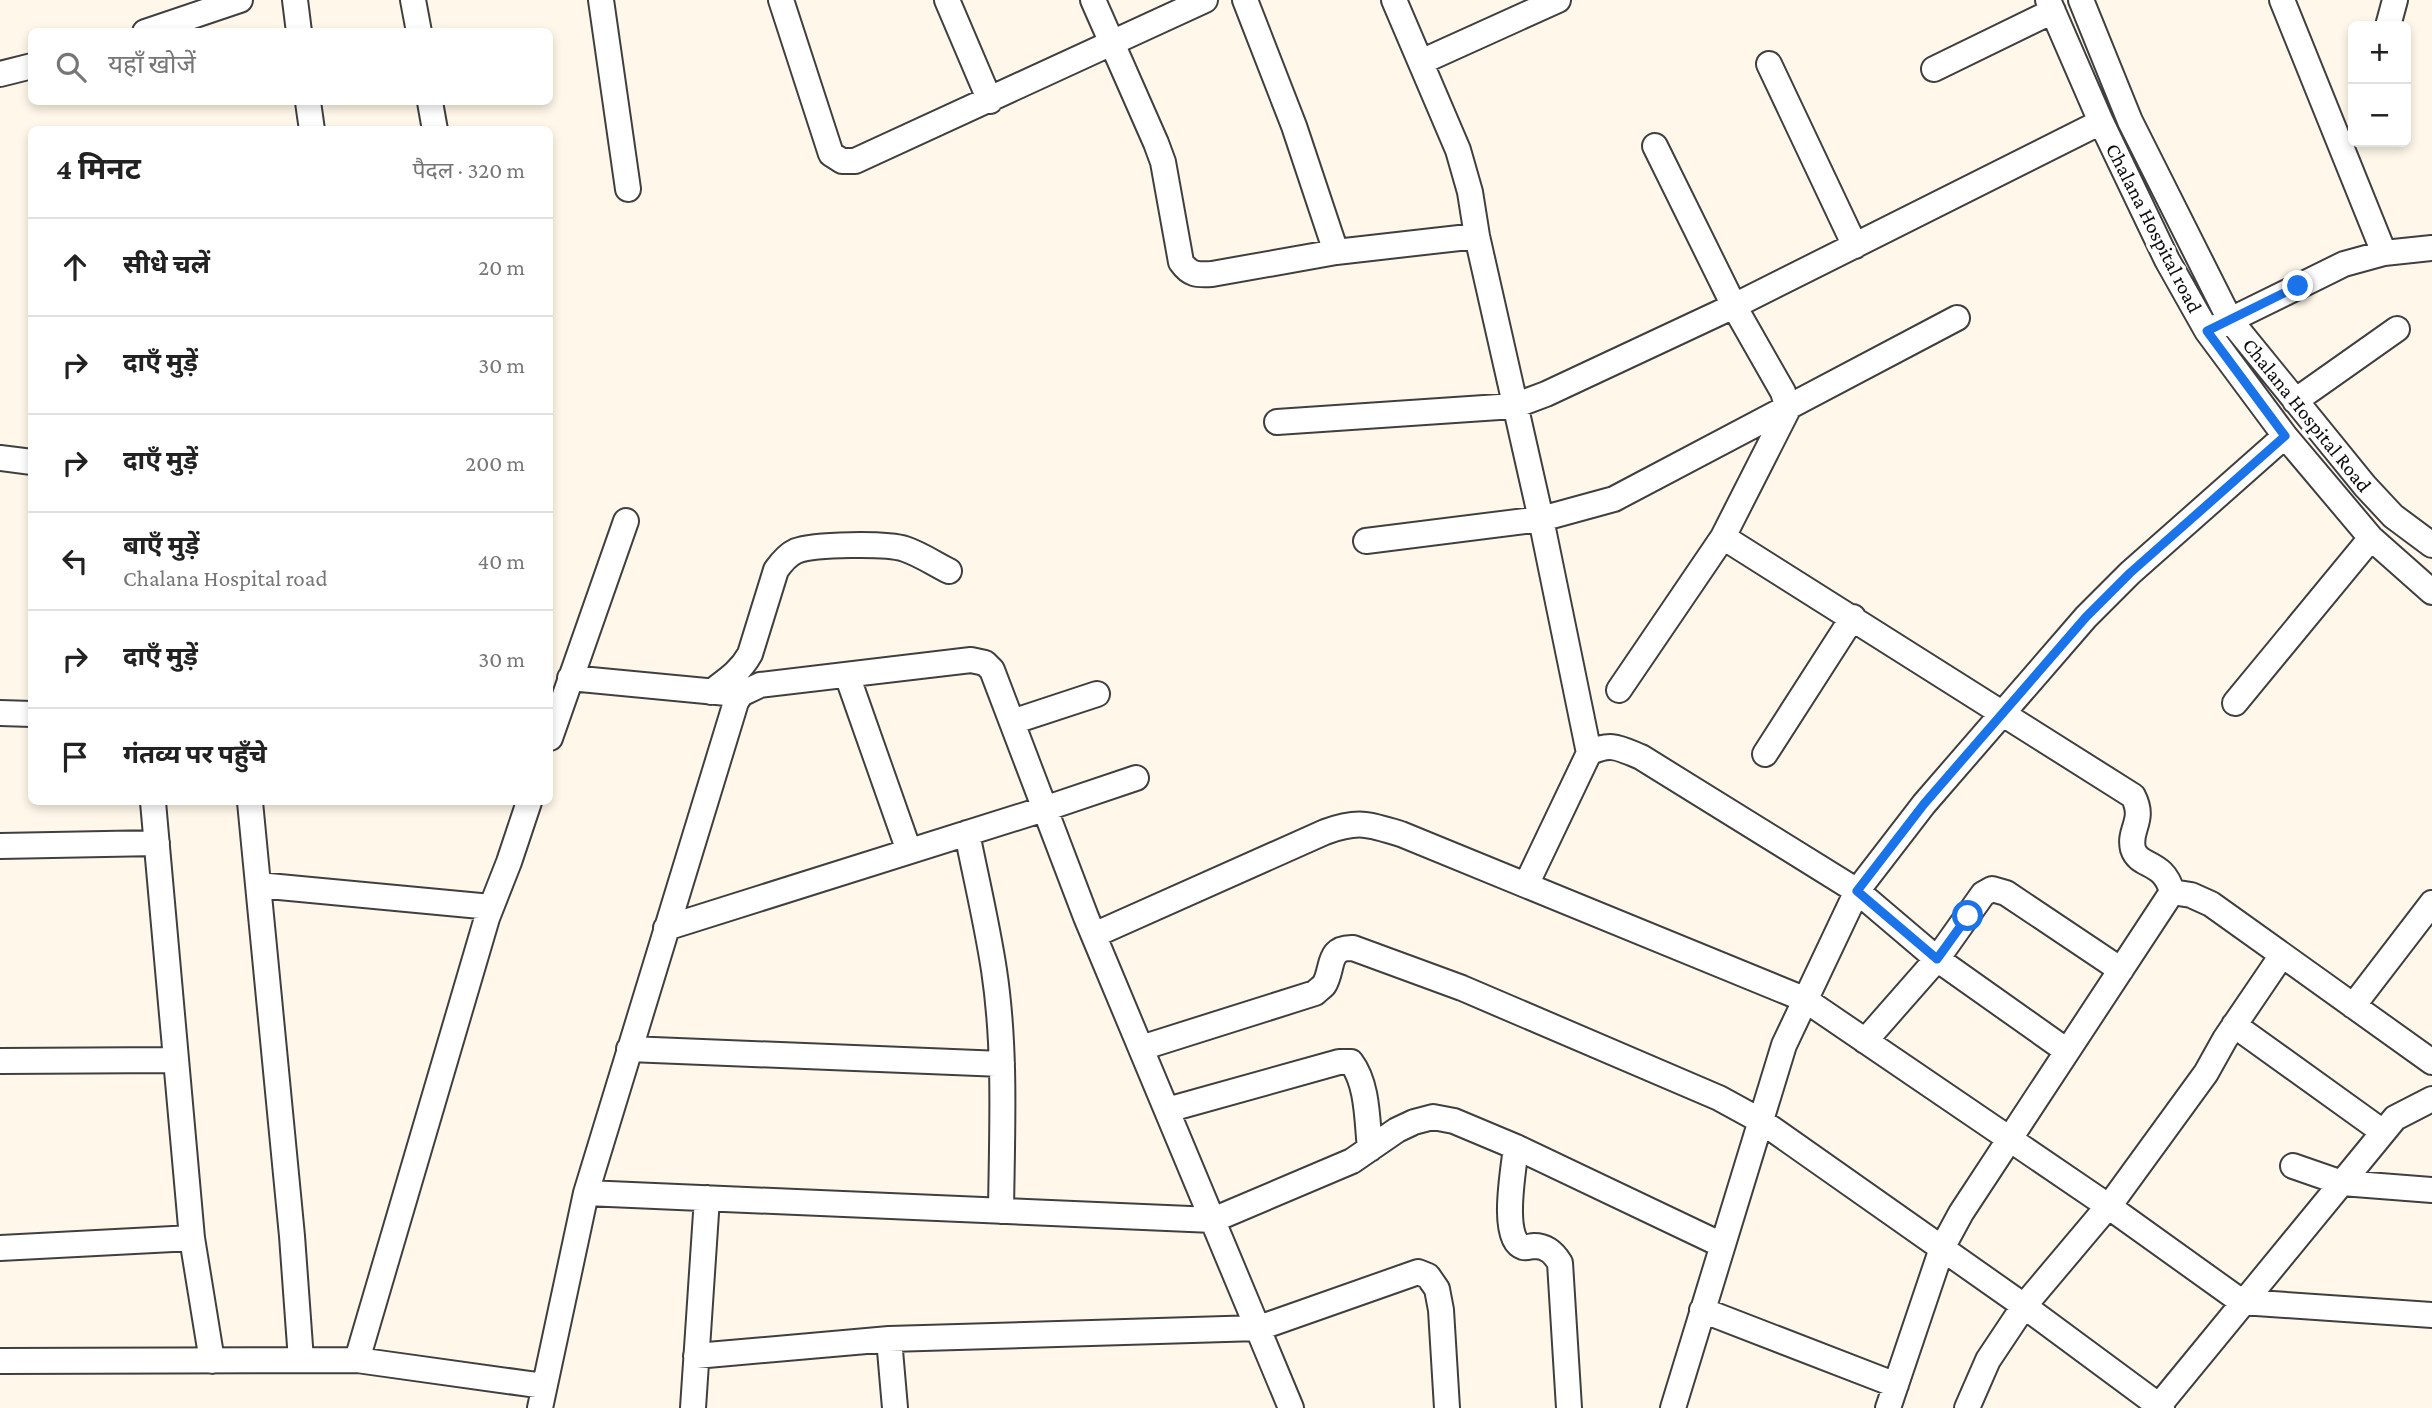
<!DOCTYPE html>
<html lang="hi">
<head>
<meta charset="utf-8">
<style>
  body { margin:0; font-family:"Crimson Pro","Noto Sans Devanagari",serif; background:#f2f2f2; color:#222 }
  .controls { position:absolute; right:21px; top:21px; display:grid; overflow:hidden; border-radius:10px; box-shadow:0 4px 10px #0003 }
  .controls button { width:63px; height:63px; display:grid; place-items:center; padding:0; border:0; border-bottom:2px solid #e0e0e0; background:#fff; color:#222; font:35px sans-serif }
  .stop { position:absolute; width:21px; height:21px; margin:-16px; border:5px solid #1a73e8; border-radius:50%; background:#fff }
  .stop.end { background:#1a73e8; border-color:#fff; box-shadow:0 2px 7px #0008 }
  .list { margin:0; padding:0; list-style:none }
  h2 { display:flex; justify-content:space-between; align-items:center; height:91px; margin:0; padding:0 28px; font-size:30px }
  h2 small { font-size:23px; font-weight:400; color:#767676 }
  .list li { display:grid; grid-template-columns:46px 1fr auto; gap:21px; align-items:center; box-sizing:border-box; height:98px; padding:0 28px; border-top:2px solid #e0e0e0 }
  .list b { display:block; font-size:26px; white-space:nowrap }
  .list p { margin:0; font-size:23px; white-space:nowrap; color:#767676 }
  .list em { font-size:23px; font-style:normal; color:#767676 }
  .icon { flex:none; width:38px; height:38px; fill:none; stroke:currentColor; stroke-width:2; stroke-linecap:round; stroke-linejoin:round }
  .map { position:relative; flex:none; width:2432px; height:1408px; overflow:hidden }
  .search { position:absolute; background:#fff; box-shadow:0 4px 10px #0003; left:28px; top:28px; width:525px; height:77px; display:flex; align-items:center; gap:18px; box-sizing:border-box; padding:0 24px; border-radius:10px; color:#767676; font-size:26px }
  .panel { position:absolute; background:#fff; box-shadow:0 4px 10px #0003; left:28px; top:126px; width:525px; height:679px; border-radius:10px }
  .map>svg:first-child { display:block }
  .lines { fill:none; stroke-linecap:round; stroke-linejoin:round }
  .minor-casing { stroke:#3f3f3f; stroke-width:28 }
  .minor { stroke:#fff; stroke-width:24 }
  .route { stroke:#1a73e8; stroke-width:9 }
  .labels { text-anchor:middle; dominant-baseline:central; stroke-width:7; stroke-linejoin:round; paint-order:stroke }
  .street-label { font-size:21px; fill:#0c0c0c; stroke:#fff }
</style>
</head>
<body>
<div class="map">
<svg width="2432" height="1408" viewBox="0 0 2432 1408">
  <rect width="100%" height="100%" fill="#fff8ea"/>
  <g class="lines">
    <!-- minor casing -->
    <g class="minor-casing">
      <path id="minor" d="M295,0l4,32
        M413,0l6,32
        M601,0l27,189
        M781,0l50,154 11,7h13l350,-161
        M947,0l43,101
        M1093,0l63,143 7,19 18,100c9,13 16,13 31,12l124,-22 141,-16
        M1245,0l49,126 42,126
        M1394,0l64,150 12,42 7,44 64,283 48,234
        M2048,0l53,122 66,138 40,71 78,105 86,102 61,54
        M2081,0l49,121 100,199 135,166 28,30 39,29
        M2282,0l102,253
        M2388,26l7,-26
        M145,32l95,-32
        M1421,62l137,-62
        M1769,64l86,182
        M1934,69l119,-58
        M0,74l32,-8
        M308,102l4,28
        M430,102l5,28
        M2218,326l126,-62 40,-11 48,-5
        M2295,401l102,-72
        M1277,422l237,-16 32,-12 188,-88 367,-184
        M0,458l32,4
        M1723,537l410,259c13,25 -5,33 0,53 6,19 31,11 39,43l-211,321 -19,35 -54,160
        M1366,541l175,-22 73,-20 343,-181
        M847,675l62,176
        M570,678l157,15
        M1619,690l104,-153 65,-128 -5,-17 -49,-86 -79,-160
        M711,692c16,-12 29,-20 39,-38l26,-84c5,-7 11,-15 20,-19 18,-7 91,-8 109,-2 15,5 30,15 44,22
        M2235,703l136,-165
        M0,713l32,1
        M1012,722l85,-28
        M550,738l76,-217
        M1765,754l88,-137
        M153,802l39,436 20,123
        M250,802l42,434 9,124
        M967,833c9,45 20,91 27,137 12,79 8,161 7,241
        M0,846l157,-3
        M258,885l233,22
        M1526,885l63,-132c22,-11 30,-5 52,4l216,134 80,68 130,92
        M2172,892l19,3 20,9 221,158
        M666,928l378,-119 92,-31
        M1094,935l231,-103c33,-12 44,-8 76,2l403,165 304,207 134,96 190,13
        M2353,1006l79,-103
        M2234,1025l149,107
        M1865,1041l72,-82 46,-65 9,-5 14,4 115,77
        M1141,1048l174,-55c3,-3 6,-5 9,-8 10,-16 2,-38 29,-37l109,40 257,110 42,23 263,185 138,102
        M629,1049l373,15
        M0,1061l174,-1
        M1167,1110l172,-48h12c17,22 16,59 19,87
        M1516,1147c-2,20 -16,93 7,100 4,1 8,-1 11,-1 13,0 20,7 26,17l9,145
        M2293,1166l49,17 90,7
        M586,1193l627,27 139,-59 45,-31 17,-8 19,-5 21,4 62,26 206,98
        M0,1248l192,-10
        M1702,1310l194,75
        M889,1339l6,69
        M696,1356l193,-17 370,-11 159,-56 10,4 9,13 4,21 6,98
        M357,1360l130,-442 22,-56 20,-60
        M0,1361l357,-1 187,26
        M540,1408l46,-215 150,-491 5,-8 19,-9 211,-25 14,3 7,7 94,247 205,491
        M693,1408l14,-210
        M1673,1408l111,-363 73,-154 67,-87 162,-187 44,-44 155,-137
        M1967,1408l21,-48 36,-54 91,-108 91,-125 19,-34 57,-84
        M2157,1408l238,-290 37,-19"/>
    </g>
    <!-- minor -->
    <use href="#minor" class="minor"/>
  </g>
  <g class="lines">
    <!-- route -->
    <path class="route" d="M1968,916l-31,43 -80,-68 67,-87 162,-187 44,-44 155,-137 -78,-105 91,-45"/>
  </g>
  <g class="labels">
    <!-- street labels -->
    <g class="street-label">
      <text transform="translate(2154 228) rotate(63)">Chalana Hospital road</text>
      <text transform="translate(2307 415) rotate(51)">Chalana Hospital Road</text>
    </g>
  </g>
</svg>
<div class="controls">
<button>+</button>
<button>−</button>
</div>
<div class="stop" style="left:1968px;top:916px"></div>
<div class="stop end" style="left:2298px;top:286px"></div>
<div class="search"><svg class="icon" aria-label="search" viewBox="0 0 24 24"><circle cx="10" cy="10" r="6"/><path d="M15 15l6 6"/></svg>यहाँ खोजें</div>
<section class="panel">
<h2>4 मिनट<small>पैदल · 320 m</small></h2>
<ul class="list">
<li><svg class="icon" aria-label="ahead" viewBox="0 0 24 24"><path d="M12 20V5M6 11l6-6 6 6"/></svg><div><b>सीधे चलें</b></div><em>20 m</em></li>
<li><svg class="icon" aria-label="right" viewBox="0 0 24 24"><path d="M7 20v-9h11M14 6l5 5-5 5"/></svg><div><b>दाएँ मुड़ें</b></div><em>30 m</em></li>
<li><svg class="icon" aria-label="right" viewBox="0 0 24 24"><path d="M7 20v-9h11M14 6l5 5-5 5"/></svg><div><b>दाएँ मुड़ें</b></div><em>200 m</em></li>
<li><svg class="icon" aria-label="left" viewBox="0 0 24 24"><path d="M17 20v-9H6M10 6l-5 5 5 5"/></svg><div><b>बाएँ मुड़ें</b><p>Chalana Hospital road</p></div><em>40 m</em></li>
<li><svg class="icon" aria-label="right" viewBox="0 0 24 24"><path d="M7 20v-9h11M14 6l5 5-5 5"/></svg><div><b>दाएँ मुड़ें</b></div><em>30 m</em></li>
<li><svg class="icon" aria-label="arrive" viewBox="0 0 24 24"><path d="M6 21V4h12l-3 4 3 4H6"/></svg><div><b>गंतव्य पर पहुँचे</b></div></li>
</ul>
</section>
</div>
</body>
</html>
